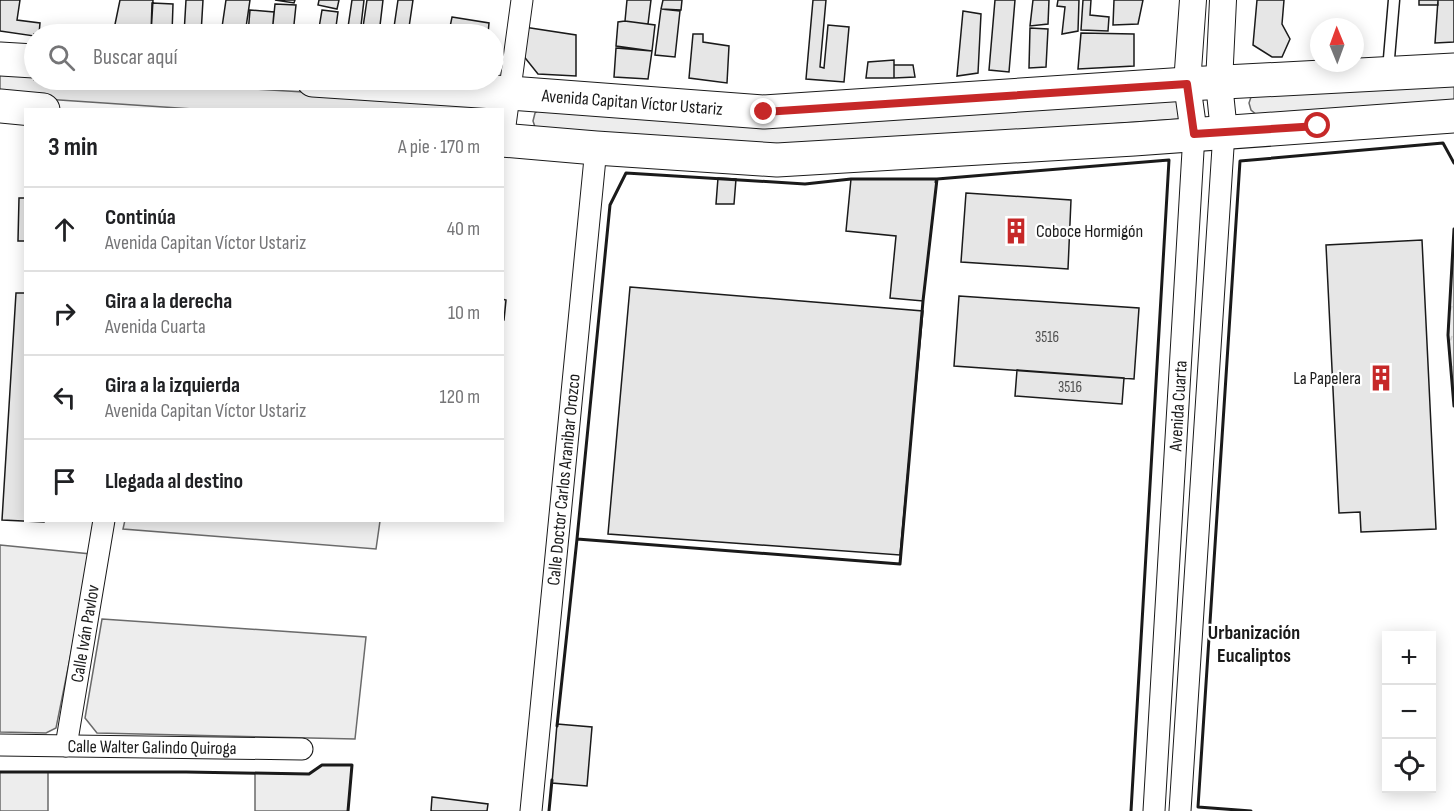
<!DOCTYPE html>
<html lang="es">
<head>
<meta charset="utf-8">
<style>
  body { margin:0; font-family:"Sofia Sans Condensed",sans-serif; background:#f6f6f6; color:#202124 }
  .controls { position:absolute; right:18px; bottom:18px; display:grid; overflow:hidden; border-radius:0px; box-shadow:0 3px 15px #0003 }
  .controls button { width:54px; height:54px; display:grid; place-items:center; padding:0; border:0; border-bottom:2px solid #e0e0e0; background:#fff; color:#202124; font:30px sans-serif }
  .compass { position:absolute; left:1310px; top:18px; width:54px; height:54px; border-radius:50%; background:#fff; box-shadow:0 3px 15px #0003; rotate:359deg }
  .stop { position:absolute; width:18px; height:18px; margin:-14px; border:4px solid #c62828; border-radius:50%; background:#fff }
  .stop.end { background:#c62828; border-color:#fff; box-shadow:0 2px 6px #0008 }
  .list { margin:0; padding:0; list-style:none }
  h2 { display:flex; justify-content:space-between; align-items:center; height:78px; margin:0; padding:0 24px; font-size:26px }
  h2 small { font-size:20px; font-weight:400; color:#757577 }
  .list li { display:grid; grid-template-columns:39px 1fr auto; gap:18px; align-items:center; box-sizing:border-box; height:84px; padding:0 24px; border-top:2px solid #e0e0e0 }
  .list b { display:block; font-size:22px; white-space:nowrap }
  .list p { margin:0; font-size:20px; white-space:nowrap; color:#757577 }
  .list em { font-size:20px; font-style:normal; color:#757577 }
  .icon { flex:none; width:33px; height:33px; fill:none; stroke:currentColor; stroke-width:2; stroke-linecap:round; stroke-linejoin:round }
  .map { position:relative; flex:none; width:1454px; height:811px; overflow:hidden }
  .search { position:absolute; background:#fff; box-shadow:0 3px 15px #0003; left:24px; top:24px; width:480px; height:66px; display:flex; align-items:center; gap:15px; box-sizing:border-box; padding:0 21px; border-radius:33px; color:#757577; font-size:22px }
  .panel { position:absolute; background:#fff; box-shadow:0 3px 15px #0003; left:24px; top:108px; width:480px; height:414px; border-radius:0px }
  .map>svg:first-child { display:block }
  .built { fill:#ededed; stroke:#6a6a6a; stroke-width:1.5 }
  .park { fill:url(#park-tufts); stroke:#6a6a6a; stroke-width:1.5 }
  .building { fill:#e6e6e6; stroke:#1a1a1a; stroke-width:1.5 }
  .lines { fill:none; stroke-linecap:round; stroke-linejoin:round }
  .service-casing { stroke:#1a1a1a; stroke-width:13 }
  .minor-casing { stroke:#1a1a1a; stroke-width:23 }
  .tertiary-casing { stroke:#1a1a1a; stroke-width:28 }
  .primary-casing { stroke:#1a1a1a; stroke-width:35 }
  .service { stroke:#fff; stroke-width:10 }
  .minor { stroke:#fff; stroke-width:21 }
  .tertiary { stroke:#fff; stroke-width:26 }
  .primary { stroke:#fff; stroke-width:33 }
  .wall { stroke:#1a1a1a; stroke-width:3 }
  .route { stroke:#c62828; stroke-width:8 }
  .labels { text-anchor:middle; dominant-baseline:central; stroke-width:4.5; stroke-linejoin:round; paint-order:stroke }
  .number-label { font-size:15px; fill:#4d4d4d }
  .street-label { font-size:18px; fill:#1a1a1a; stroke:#fff }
  .poi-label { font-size:18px; fill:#1a1a1a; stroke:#fff; text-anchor:start }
  .neighbourhood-label { font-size:20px; font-weight:bold; fill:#1a1a1a; stroke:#fff }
</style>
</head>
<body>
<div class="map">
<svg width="1454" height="811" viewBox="0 0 1454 811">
  <defs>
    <pattern id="park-tufts" width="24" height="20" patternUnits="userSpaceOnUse" patternTransform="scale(1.5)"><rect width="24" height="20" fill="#ededed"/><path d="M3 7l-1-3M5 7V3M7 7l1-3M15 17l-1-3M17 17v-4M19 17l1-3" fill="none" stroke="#cbcbcb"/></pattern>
  </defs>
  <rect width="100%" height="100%" fill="#fff"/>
  <!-- built -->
  <path class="built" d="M0,73l34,2v5h72l362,22 9,7 -269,1 -208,-14z
    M1454,82v23l-196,11 -7,-6 -2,-7 2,-6 5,-2z
    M1174,99l8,4 -1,16 -398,28 -247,-17 -3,-9 2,-8 6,-4z
    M125,520h255v1l-4,28 -253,-20z
    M0,545l91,9 -35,174 -10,5 -46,-1z
    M102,619l264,18 -11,102 -258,-6 -12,-15z
    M322,765h30l-4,46h-93v-38l54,1z
    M0,772h48v39h-48z"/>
  <!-- park -->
  <path class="park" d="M1454,229v177l-6,-71z"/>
  <!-- building -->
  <path class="building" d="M0,0h20l-3,20 23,3 -1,11h-5v2l-34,-5z
    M120,0h33l-2,34h-38z
    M186,0h17l-2,34h-17z
    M226,0h24l-5,34h-24z
    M275,0h20l-1,3z
    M319,0h20l-2,9 -19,-4z
    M352,0h12l-4,34h-13z
    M367,0h16l-4,34h-17z
    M398,0h15l-5,34h-15z
    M627,0h24l-3,24 -23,-3z
    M663,0h19l-1,10 -20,-1z
    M813,0h13l-6,67 4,1 4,-43 21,2 -5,55 -38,-3z
    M995,0h20l-6,72 -20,-2z
    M1033,0h16l-1,24 -18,2z
    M1058,0h21l-1,31 -16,3 3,-27 -8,-1z
    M1083,0h8l-1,15 19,2 -1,14 -27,-1z
    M1114,0h29l-5,24 -25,1z
    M1257,0h27l-2,24 8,15 -8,18h-10l-19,-12z
    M1419,0h19v5h-19z
    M1438,0h16v42l-19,1z
    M152,3l21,1 -1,30h-21z
    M275,4l21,1 -3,29h-21z
    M661,9l19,2 -5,46 -20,-2z
    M250,10l24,2 -2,22h-24z
    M322,10l16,2 -3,22h4h-21z
    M963,11l18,3 -3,59 -21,3z
    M452,17l37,6 -1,11h-48v-3l9,1z
    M625,21l30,4 -3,26 -36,-5 2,-24z
    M524,27l52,8v41l-38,-2 -16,-20z
    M1030,28l18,1 -2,38 -17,1z
    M1081,33l53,1v32l-56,3z
    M693,34h10v8l26,4 -2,37 -38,-5z
    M616,48l36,3 -4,28 -34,-2z
    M894,60v18h-28l2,-16z
    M894,65h19l2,12 -21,1z
    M718,178l18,1 -2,25h-18z
    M851,179h86l-14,122 -33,-3 6,-62 -50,-5z
    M966,193l105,7 -3,69 -107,-7z
    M19,198h7v43h-8z
    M1422,240l14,289 -75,3 -1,-20 -21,1 -13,-268z
    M630,287l293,24 -23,244 -292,-21z
    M16,293h10v227h18v2l-42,-2z
    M959,296l180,12 -5,71 -180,-13z
    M502,299l4,1 -2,20h-2z
    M1017,370l107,8 -2,26 -107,-8z
    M557,724l35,3 -5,59 -35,-3z
    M432,797l56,7 -1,7h-56z"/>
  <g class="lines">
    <!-- service casing -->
    <g class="service-casing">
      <path id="service" d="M1388,70l6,-70"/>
    </g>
    <!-- minor casing -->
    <g class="minor-casing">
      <g id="minor">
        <path d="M503,140l19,-140"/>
        <path id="s1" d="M0,745l302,4"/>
        <path id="s2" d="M66,746l38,-226"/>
        <path id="s3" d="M531,811l65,-663"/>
        <path id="s4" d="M1154,811l40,-677"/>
        <path d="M1180,811l44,-679"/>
      </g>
    </g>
    <!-- tertiary casing -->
    <g class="tertiary-casing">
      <path id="tertiary" d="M1193,0l-6,84 7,50
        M1223,0l-4,83 5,49"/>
    </g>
    <!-- primary casing -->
    <g class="primary-casing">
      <g id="primary">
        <path d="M0,59l34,2"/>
        <path id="s5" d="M313,80l197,13 254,19 423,-28 267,-14"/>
        <path d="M0,106l43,4"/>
        <path d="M502,140l94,8 181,12 357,-21 320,-23"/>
      </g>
    </g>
    <!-- service -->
    <use href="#service" class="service"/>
    <!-- minor -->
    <use href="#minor" class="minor"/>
    <!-- tertiary -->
    <use href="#tertiary" class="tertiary"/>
    <!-- primary -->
    <use href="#primary" class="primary"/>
    <!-- wall -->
    <path class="wall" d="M626,173l179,11 46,-5h86l-14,122 -23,263 -323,-25 33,-334z
      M936,182l1,-3 232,-19 -38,651
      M1454,229l-6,106 6,71
      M557,726l20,-187 323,25 1,-12
      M0,772h186l123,2 13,-9h30l-4,46
      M549,811l3,-31
      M1251,811l-53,-4 42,-646 203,-18 11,20"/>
  </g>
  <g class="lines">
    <!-- route -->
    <path class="route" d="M764,112l423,-28 7,50 124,-8"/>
  </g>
  <!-- icons -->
  <defs>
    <g id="building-bare" transform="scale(2.07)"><path d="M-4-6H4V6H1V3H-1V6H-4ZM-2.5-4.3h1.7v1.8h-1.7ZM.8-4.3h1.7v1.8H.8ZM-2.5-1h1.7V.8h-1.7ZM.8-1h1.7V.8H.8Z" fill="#c62828" stroke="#fff" stroke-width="2.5" paint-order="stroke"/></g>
  </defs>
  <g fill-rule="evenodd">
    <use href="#building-bare" x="1016" y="231"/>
    <use href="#building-bare" x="1381" y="378"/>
  </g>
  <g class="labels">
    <!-- number labels -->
    <g class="number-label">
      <text x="1047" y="337">3516</text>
      <text x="1070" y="387">3516</text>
    </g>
    <!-- street labels -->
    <g class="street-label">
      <text stroke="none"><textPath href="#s5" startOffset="320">Avenida Capitan Víctor Ustariz</textPath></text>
      <text stroke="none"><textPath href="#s4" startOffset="406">Avenida Cuarta</textPath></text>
      <text stroke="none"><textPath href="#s3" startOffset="333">Calle Doctor Carlos Aranibar Orozco</textPath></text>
      <text stroke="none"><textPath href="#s2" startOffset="114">Calle Iván Pavlov</textPath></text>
      <text stroke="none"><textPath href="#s1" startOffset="152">Calle Walter Galindo Quiroga</textPath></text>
    </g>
    <!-- poi labels -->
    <g class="poi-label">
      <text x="1036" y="231">Coboce Hormigón</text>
      <text x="1361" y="378" text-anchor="end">La Papelera</text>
    </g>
    <!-- neighbourhood labels -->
    <g class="neighbourhood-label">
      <text x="1254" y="633">Urbanización<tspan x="1254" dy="23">Eucaliptos</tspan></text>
    </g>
  </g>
</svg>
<div class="controls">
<button>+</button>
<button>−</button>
<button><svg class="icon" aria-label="locate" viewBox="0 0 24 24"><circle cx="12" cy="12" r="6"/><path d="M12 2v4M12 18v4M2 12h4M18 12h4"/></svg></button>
</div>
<svg class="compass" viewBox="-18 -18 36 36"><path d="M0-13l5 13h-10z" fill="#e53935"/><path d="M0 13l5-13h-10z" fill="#757577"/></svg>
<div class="stop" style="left:1318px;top:126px"></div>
<div class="stop end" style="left:764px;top:112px"></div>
<div class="search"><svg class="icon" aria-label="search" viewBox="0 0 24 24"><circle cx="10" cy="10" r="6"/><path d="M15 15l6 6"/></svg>Buscar aquí</div>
<section class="panel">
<h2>3 min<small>A pie · 170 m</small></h2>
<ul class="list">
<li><svg class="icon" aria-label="ahead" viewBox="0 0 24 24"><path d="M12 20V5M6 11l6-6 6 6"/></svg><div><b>Continúa</b><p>Avenida Capitan Víctor Ustariz</p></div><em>40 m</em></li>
<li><svg class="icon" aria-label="right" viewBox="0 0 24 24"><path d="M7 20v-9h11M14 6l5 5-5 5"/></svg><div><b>Gira a la derecha</b><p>Avenida Cuarta</p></div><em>10 m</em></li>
<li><svg class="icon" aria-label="left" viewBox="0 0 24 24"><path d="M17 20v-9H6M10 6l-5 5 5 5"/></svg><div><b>Gira a la izquierda</b><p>Avenida Capitan Víctor Ustariz</p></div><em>120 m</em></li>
<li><svg class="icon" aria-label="arrive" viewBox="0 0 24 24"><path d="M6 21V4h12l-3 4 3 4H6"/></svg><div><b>Llegada al destino</b></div></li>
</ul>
</section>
</div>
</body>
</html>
